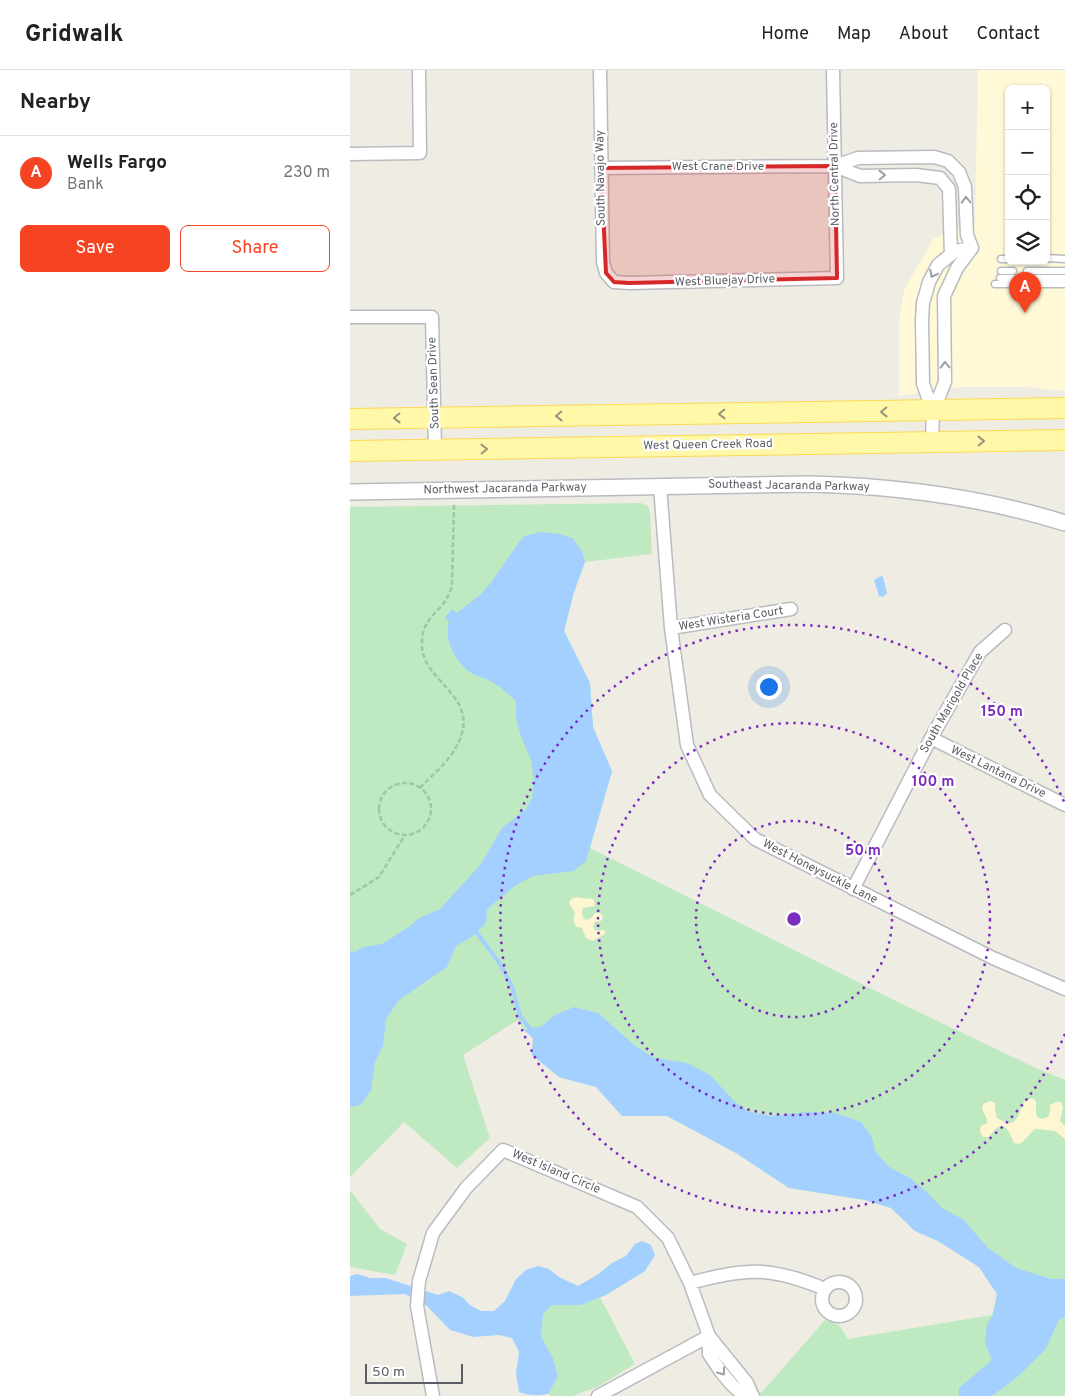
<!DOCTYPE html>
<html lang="en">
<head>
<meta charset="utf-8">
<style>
  body { margin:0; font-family:Overpass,sans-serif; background:#f6f6f6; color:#222 }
  .controls { position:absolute; right:15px; top:15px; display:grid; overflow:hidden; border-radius:8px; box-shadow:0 1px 4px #0004 }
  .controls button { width:45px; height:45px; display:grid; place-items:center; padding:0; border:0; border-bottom:1px solid #e0e0e0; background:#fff; color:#222; font:25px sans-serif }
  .scale { position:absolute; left:15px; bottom:12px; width:98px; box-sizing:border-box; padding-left:5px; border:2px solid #5b5f65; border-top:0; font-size:14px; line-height:18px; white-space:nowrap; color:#5b5f65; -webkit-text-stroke:4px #fff; paint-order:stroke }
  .you { position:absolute; left:418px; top:616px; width:18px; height:18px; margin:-12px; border:4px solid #fff; border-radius:50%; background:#1a73e8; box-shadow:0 0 0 8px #1a73e833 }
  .badge { display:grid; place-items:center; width:32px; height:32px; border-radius:50%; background:#f64422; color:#fff; font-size:16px; font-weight:700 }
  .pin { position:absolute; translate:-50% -41px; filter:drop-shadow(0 1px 2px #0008) }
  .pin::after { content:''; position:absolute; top:26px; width:18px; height:15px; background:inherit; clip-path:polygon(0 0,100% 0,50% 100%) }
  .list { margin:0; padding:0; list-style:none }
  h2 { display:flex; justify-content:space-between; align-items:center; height:65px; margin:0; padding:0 20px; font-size:21px }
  h2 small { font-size:16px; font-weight:400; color:#767676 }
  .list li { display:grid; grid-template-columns:32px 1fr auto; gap:15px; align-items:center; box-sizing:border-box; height:75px; padding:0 20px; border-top:1px solid #e0e0e0 }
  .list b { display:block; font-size:19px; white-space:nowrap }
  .list p { margin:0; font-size:16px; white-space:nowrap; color:#767676 }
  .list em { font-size:16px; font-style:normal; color:#767676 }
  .actions { display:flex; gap:10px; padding:15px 20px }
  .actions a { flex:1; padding:11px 0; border:1px solid #f64422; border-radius:8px; text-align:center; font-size:18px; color:#f64422 }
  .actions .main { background:#f64422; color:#fff }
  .icon { flex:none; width:28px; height:28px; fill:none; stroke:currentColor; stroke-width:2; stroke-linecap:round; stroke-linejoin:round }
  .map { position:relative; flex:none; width:715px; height:1326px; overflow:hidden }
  header { display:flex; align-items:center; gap:30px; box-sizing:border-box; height:70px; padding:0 25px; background:#fff; border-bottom:1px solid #e0e0e0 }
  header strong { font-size:24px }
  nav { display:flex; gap:28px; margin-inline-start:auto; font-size:18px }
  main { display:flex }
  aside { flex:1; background:#fff }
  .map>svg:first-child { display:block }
  .commercial { fill:#fff9d8; fill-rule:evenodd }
  .green { fill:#bee9c1 }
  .sand { fill:#fdf6d0 }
  .water { fill:#a3d0ff }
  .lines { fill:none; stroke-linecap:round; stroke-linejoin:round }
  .stream { stroke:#a3d0ff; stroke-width:4 }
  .service-casing { stroke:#b8bbc0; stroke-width:9 }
  .minor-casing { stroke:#b8bbc0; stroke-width:15 }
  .tertiary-casing { stroke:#b8bbc0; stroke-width:18 }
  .primary-casing { stroke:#fcd950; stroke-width:22 }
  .path { stroke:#96caa9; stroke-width:2.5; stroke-dasharray:5 2.5; stroke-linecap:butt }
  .service { stroke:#fff; stroke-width:6 }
  .minor { stroke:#fff; stroke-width:12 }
  .tertiary { stroke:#fff; stroke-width:15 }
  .primary { stroke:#fff8a8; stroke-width:20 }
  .oneway { stroke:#9d9fa3 }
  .oneway2 { stroke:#94957c }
  .marked { fill:#d62828; fill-opacity:0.2; stroke:#d62828; stroke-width:4; stroke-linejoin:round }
  .ring { fill:none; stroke:#7b2cbf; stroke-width:2.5; stroke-dasharray:2.5 5 }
  .labels { text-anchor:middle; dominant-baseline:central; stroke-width:4.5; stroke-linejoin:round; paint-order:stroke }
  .street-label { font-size:12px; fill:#5b5f65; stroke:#fff }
  .centre { fill:#7b2cbf; stroke:#fff; stroke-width:2.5 }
  .ring-label { font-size:15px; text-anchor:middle; font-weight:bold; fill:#7b2cbf; stroke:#fff; stroke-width:4.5; stroke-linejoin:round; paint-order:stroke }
</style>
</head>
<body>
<header>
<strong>Gridwalk</strong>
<nav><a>Home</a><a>Map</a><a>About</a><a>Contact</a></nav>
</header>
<main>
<aside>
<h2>Nearby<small></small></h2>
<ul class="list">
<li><span class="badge">A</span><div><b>Wells Fargo</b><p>Bank</p></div><em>230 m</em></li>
</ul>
<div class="actions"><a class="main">Save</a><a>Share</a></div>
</aside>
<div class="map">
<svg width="715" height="1326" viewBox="0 0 715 1326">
  <rect width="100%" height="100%" fill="#efede3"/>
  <!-- commercial -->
  <path class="commercial" d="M628,0h87v321l-37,-4h-67l-62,9v-76l5,-30 30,-52 41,-16zM659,19h37v172h-37z"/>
  <!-- green -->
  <path class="green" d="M291,433l7,3 2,7 2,41 -67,8 -11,30 -10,38 26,53 3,44 19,44 -22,77 314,157 132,63 29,12v316h-309l7,-5 62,-71 14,5 9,14 144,-24 5,-21 -18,-27 -41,-26 -23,-10 -24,-23 -26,-8 -76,-12 -53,-35 -69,-37h-45l-26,-29 -37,-10 -27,-22 1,-17 -9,-8 -6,-10 -55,35 27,83 -33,30 -53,-46 -54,55v-670z
    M0,1120l30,39 27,15 -12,31 -45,-8z
    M250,1227l35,67 -36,22 -26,10h-22l-3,-2 10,-17 -17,-40 2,-23 9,-9h29z"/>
  <!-- sand -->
  <path class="sand" d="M227,827l10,2 4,-1 3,2 1,6 -12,2 -1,4 1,6 4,2 5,-3 3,-4h5l3,4 -2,4 -6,1 -2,4 2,5 10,-1v4l-12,7 -7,-3 -4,-10 -5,-1c-4,-5 -4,-8 -2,-14l-6,-10 2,-4z
    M682,1028l4,3v13l2,4 5,1 5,-2 2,-6v-6l6,-3h5l2,6 -3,13 5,5v13l-10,-8 -20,-2c-6,5 -9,11 -16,15l-5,-1c-3,-6 -7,-22 -17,-15 -4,2 -5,7 -9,9h-5l-3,-5v-5l7,-4v-4l-5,-10 1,-5 7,-3 5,2v7l2,8 7,4 8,1c14,-11 3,-19 20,-25z"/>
  <!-- water -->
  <path class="water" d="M190,462l20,2 12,4 10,13 3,11 -11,30 -10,39 26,52 3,44 19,44 -26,90 -12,10 -41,5 -17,9 -29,24 -1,14 -16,15 -14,8 -9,21 -48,33 -13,19 -3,27 -8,16 -4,28 -10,15 -11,2v-156l5,1 8,-5 19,-3 28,-18 9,-8 21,-9 41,-45 21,-36 24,-19 6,-11 2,-18 -3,-20 -11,-26 -4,-18v-15c-9,-8 -17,-16 -28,-21 -5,-3 -10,-3 -15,-6 -16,-9 -30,-34 -24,-52l-4,-5 7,-8 5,4 24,-19 9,-10 29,-42 6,-6z
    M531,506l2,1 4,16 -4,4 -4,-1 -5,-16z
    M224,937l24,6 36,32 20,13 33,5 23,12 24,26 15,11 21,4 38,-4 27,1 26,9 11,15 3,14 14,16 21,11 18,15 14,15 22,12 23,27 29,21 35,11h14v38l-6,3 -14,30 -30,29 -23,17h-33v-8l33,-28 -7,-17 2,-19 6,-9 4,-21 -18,-27 -41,-26 -23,-10 -24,-23 -26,-8 -76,-12 -53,-35 -69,-37h-45l-26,-29 -37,-10 -27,-22 1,-17 -9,-8 18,-4 13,-11z
    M292,1171l9,4 4,10 -10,16 -39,24 -25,10h-29l-9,9 -2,23 12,21 5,19 -10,17c-11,2 -18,2 -29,-2l-3,-19 3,-21 -7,-14 -13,-3 -26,2 -23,-7 -23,-24 -22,-12 -55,2v-20l7,-2 13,4h16l52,17 11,-4 13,6 8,8 11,6h13l11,-10 11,-22 10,-9 12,-4 11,3 10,8 19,9 19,-11 15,-12 14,-7 9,-12z"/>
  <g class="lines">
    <!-- stream -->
    <path class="stream" d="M127,863l23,31 12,22 8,30 10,13"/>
    <!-- service casing -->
    <g class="service-casing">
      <path id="service" d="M696,188l19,1
        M651,189h8
        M651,201h12
        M677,201h38
        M650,208h13
        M677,208h38
        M645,214h18
        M678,214h37"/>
    </g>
    <!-- minor casing -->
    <g class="minor-casing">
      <path id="minor" d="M250,0l3,192 3,11 8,9 15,1 208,-5 -4,-208
        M0,84l70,-1 -1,-83
        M485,96l25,10 56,-1 24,3 9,11 2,66
        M251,98l234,-2 23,-8 76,-1 14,4 11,11 6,15 2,48 5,13
        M0,247h82l3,132
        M583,341l12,-29 -1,-86 13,-28 15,-20
        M582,372l1,-31 -10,-27 -1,-63 1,-18 6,-21 9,-17 17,-14 17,-3
        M310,416l11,142 16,117 23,50 45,44 238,119 72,31
        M321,558l120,-19
        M581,668l134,67
        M503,819l78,-151 49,-86 25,-22
        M472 1229a17 17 0 1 1 34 0a17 17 0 1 1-34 0Z
        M340,1213c57,-15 80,-17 135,6
        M359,1266l38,47 5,12
        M83,1326l-16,-90 2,-25 14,-48 33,-45 37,-38 134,57 31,31 22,45 19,53v18l12,18 11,13 9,8 12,3
        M248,1326l111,-60"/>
    </g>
    <!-- tertiary casing -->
    <g class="tertiary-casing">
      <path id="tertiary" d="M0,422l459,-8c87,2 173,13 256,39"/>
    </g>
    <!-- primary casing -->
    <g class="primary-casing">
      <path id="primary" d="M0,349l715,-11
        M0,381l715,-11"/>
    </g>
    <!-- path -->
    <path class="path" d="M29 739a26 26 0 1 1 52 0a26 26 0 1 1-52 0Z
      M70,718c11,-12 25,-23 33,-36 37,-56 -35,-68 -31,-111 1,-24 18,-28 26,-45 2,-3 3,-7 4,-11l2,-81
      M0,825l29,-18 26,-42"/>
    <!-- service -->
    <use href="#service" class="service"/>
    <!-- minor -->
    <use href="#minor" class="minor"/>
    <!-- tertiary -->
    <use href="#tertiary" class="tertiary"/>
    <!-- primary -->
    <use href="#primary" class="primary"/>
  </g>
  <!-- one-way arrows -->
  <defs><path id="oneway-chevron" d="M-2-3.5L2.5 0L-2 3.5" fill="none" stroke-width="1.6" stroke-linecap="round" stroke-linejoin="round" transform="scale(1.25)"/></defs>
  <g class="oneway">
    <use href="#oneway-chevron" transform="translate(532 105) rotate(-1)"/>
    <use href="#oneway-chevron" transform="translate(616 130) rotate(-91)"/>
    <use href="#oneway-chevron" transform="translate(583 204) rotate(118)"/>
    <use href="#oneway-chevron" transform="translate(595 295) rotate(-91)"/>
    <use href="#oneway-chevron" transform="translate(372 1302) rotate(54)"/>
  </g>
  <g class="oneway2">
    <use href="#oneway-chevron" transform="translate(534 342) rotate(179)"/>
    <use href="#oneway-chevron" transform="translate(372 344) rotate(179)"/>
    <use href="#oneway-chevron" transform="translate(209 346) rotate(179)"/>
    <use href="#oneway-chevron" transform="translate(47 348) rotate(179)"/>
    <use href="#oneway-chevron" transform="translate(631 371) rotate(-1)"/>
    <use href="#oneway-chevron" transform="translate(134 379) rotate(-1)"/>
  </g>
  <!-- marked area -->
  <path class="marked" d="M485,96l2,112 -208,5 -15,-1 -8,-9 -5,-105z"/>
  <!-- distance rings -->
  <g class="ring">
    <circle cx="444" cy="849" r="98"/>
    <circle cx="444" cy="849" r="196"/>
    <path d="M715 964A294 294 0 1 1 715 734"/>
  </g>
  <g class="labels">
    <!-- street labels -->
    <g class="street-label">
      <text x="368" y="97">West Crane Drive</text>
      <text transform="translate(485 104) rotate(-91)">North Central Drive</text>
      <text transform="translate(251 108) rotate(-91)">South Navajo Way</text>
      <text transform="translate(375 211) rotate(-2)">West Bluejay Drive</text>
      <text transform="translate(84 313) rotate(-92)">South Sean Drive</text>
      <text transform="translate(358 375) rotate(-1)">West Queen Creek Road</text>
      <text transform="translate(439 416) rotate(1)">Southeast Jacaranda Parkway</text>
      <text transform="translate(155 419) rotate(-1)">Northwest Jacaranda Parkway</text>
      <text transform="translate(381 549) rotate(-9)">West Wisteria Court</text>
      <text transform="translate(602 633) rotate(-60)">South Marigold Place</text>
      <text transform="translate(648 702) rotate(26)">West Lantana Drive</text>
      <text transform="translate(470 802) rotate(27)">West Honeysuckle Lane</text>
      <text transform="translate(206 1102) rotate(23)">West Island Circle</text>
    </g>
  </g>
  <circle cx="444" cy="849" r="8" class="centre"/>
  <g class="ring-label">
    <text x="652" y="646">150 m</text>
    <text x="583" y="716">100 m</text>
    <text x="513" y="785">50 m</text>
  </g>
</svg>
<div class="controls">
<button>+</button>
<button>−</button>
<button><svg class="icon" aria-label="locate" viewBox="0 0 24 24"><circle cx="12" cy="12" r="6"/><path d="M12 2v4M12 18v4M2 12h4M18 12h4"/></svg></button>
<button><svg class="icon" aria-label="layers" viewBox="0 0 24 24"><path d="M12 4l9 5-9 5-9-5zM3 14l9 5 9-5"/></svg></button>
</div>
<div class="scale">50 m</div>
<div class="you"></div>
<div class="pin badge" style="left:675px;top:243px">A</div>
</div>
</main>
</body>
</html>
